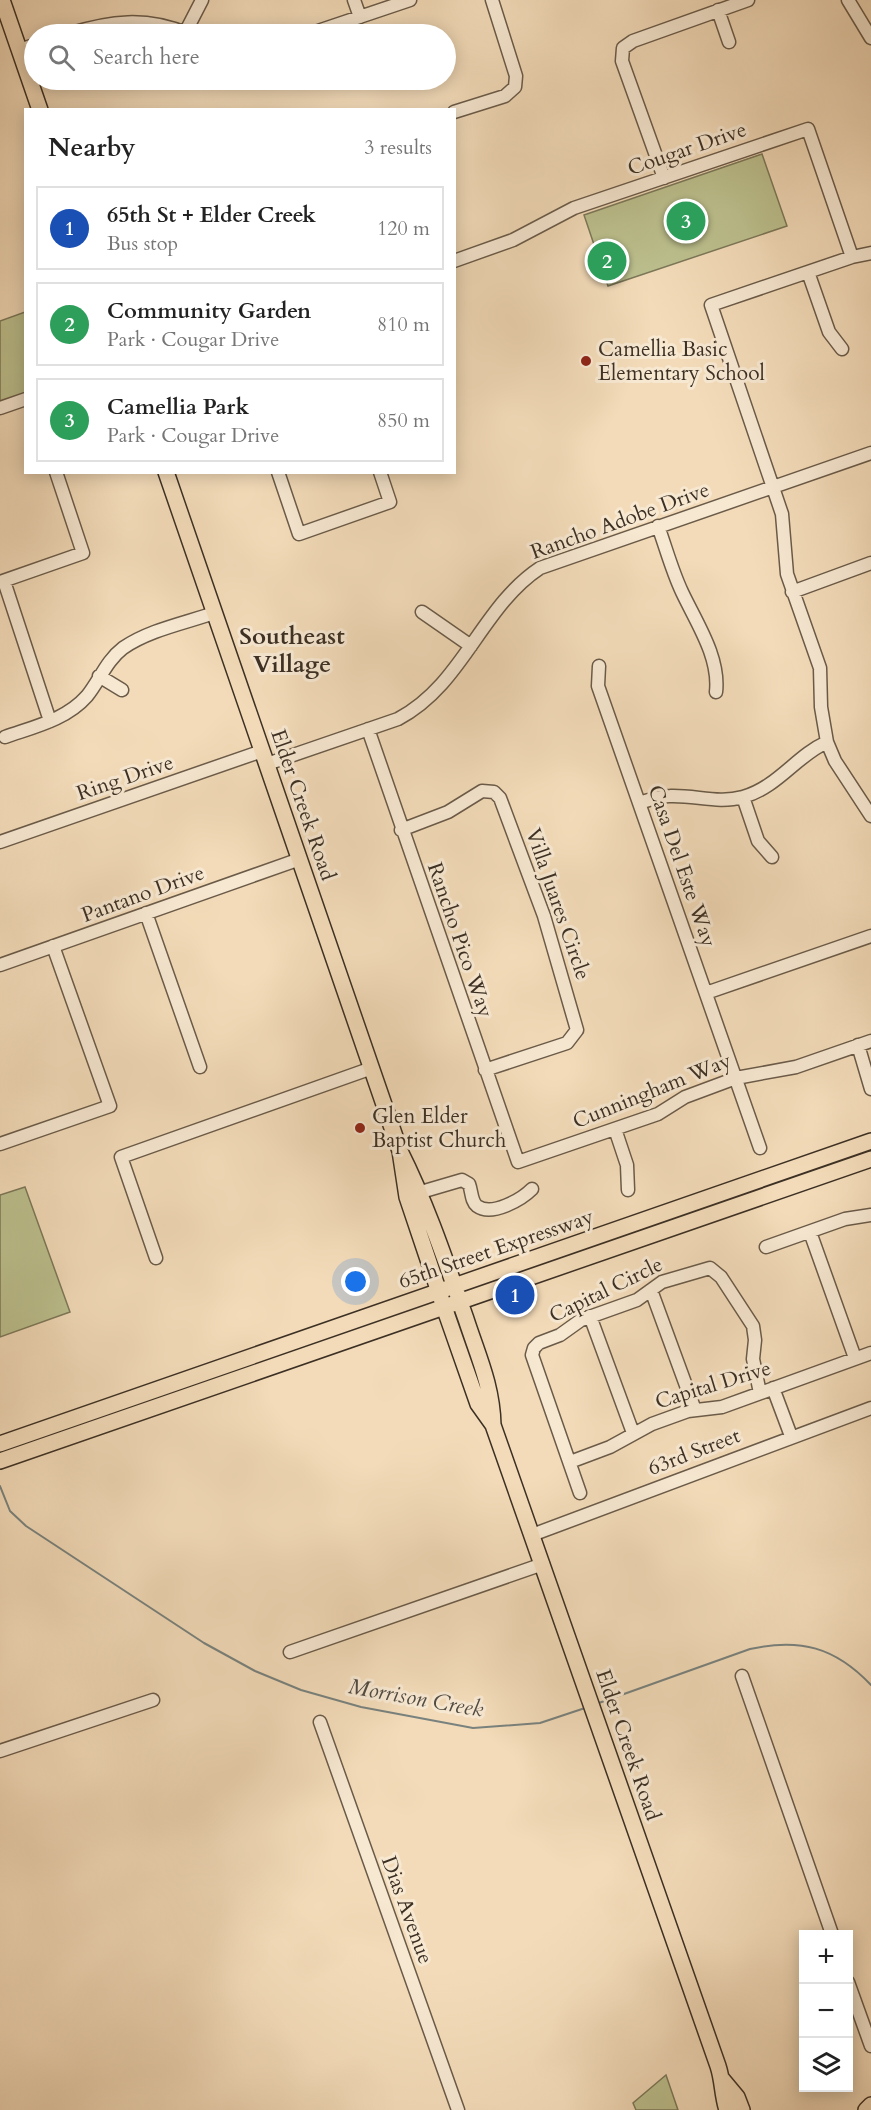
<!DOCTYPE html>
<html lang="en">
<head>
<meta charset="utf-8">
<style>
  body { margin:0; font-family:Cardo,serif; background:#f6f6f6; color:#222 }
  .controls { position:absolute; right:18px; bottom:18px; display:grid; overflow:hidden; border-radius:0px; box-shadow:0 3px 15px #0003 }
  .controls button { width:54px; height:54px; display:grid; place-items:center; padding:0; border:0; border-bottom:2px solid #e0e0e0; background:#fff; color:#222; font:30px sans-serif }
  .you { position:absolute; left:356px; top:1282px; width:21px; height:21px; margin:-15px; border:4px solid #fff; border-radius:50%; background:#1a73e8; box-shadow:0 0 0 9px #1a73e833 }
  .badge { display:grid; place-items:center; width:39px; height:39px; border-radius:50%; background:#b45309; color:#fff; font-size:20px; font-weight:700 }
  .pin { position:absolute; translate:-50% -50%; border:3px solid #fff; box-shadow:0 2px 6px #0006 }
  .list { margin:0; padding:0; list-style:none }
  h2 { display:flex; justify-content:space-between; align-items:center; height:78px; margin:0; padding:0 24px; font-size:26px }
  h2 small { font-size:20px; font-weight:400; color:#767676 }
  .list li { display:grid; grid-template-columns:39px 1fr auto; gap:18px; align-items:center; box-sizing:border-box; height:84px; margin:0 12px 12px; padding:0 12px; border:2px solid #e0e0e0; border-radius:0px }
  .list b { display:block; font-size:22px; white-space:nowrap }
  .list p { margin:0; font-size:20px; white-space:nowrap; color:#767676 }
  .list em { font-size:20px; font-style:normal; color:#767676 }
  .icon { flex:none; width:33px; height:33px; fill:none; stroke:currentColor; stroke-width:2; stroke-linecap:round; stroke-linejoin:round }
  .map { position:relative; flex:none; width:871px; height:2110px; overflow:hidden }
  .search { position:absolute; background:#fff; box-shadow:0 3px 15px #0003; left:24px; top:24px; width:432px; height:66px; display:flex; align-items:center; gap:15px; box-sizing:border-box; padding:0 21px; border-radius:33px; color:#767676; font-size:22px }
  .panel { position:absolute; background:#fff; box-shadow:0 3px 15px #0003; left:24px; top:108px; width:432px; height:366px; border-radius:0px }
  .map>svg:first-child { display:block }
  .green { fill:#bcc08e; stroke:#7c7859; stroke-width:1.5 }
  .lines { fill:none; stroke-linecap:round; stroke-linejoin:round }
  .stream { stroke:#79827e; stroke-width:2 }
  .minor-casing { stroke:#6a5b49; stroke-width:15 }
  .major-casing { stroke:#3c3024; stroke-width:18 }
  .minor { stroke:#f7e8d2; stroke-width:12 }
  .major { stroke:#f3dbb9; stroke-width:15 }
  .poi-dot { fill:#8f2418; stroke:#f7e8d2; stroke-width:2 }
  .labels { text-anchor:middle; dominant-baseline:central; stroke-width:6; stroke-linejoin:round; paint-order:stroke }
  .street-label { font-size:21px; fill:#3c3024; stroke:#f7e8d2 }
  .poi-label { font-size:21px; fill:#3c3024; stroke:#f7e8d2; text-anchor:start }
  .water-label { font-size:22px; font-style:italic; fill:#504b42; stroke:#f7e8d2 }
  .quarter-label { font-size:24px; font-weight:bold; fill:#3c3024; stroke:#f7e8d2 }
</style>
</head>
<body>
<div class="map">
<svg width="871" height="2110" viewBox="0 0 871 2110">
  <rect width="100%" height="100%" fill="#f3dbb9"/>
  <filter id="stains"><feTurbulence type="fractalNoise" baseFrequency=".00333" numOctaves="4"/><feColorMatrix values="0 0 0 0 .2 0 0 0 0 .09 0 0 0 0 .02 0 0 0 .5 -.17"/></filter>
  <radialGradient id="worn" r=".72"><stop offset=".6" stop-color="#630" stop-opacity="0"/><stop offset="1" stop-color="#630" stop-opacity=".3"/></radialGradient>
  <!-- green -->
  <path class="green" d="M762,154l25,72 -179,60 -24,-71z
    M25,312v81l-25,9v-81z
    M25,1187l45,125 -70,25v-142z
    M666,2075l12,35h-42l-3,-7z"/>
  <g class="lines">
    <!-- stream -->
    <path class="stream" d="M0,1486l10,25 16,15 178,117 51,28 46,19 60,17 112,21 67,-5 45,-15
      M596,1704l154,-55c50,-11 85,-2 121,36"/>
    <!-- minor casing -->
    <g class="minor-casing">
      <path id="minor" d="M354,0l6,17
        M848,0l23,38
        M718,10l11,32
        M185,33l17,-33
        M68,34c42,-13 78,-18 120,0
        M309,34l101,-34
        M19,50l15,-5
        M178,81l1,-1
        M454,112l51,-16 10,-9 1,-11 -24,-76
        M664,178l-42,-117 1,-13 10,-7 115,-41
        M871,253l-19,4 -141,48 71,209 5,60 33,94 1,39 6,35 8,19 36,55
        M454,261l59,-21 61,-32 234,-79 44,128
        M808,272l21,60 13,17
        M0,408l26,-9
        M278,472l21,62 91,-32 -10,-30
        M658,526c8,22 14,45 24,66 14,30 38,65 34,100
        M4,581l46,140
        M0,582l83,-29 -27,-81
        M792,592l79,-29
        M422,612l49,34
        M599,666l-1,20 162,462
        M99,676l23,14
        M368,729l150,433 140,-48 27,-17 51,-19 60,-11 75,-26
        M5,737c28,-10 61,-17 82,-41 13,-16 19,-35 36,-48 26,-18 62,-25 91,-35
        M267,764l131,-45c65,-34 83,-112 142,-151l331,-115
        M743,797l15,44 14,16
        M639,803c10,-3 20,-7 31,-7 26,-1 48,8 73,1 35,-10 53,-41 84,-55
        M401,830l47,-18 34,-21 12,1 6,6 44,118 33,114 -10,13 -82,27
        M0,842l262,-91
        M146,913l54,154
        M0,965l300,-106
        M706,993l165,-57
        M858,1045l13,44
        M615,1129l12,36 1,25
        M0,1144l110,-38 -57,-160
        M421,1192l41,-12 7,4c3,8 2,17 8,22 15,11 45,-7 55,-17
        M810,1232l45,126
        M766,1247l79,-28 26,-4
        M156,1258l-35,-101 251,-89
        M651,1290l44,120
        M590,1316l43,117
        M773,1388l18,48
        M570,1462l40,-15 42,-23 36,-13 34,-4 149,-54
        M580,1493l-48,-138 2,-7 5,-5 21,-8 21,-15 56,-20 25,-18 48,-14 11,9 32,49 2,14 -2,19 7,34
        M532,1535l339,-127
        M290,1652l253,-88
        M742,1676l90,258
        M320,1722l138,388
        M0,1751l153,-51
        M848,1982l23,64"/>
    </g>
    <!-- major casing -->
    <g class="major-casing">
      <path id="major" d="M2,0l38,110
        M166,472l234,679c27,54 46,111 66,168 12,37 26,66 27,106
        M400,1151l7,46 37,110 34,97 15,21 225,641c5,15 4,29 9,44
        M0,1444l871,-303
        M0,1461l871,-302
        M722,2079l15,18 5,13
        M866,2110l5,-5"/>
    </g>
    <!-- minor -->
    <use href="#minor" class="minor"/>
    <!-- major -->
    <use href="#major" class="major"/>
  </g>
  <!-- markers -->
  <g class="poi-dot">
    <circle cx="586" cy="361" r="6"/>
    <circle cx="360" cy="1128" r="6"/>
  </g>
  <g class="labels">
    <!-- street labels -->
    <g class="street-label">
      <text transform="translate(687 149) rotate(-19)">Cougar Drive</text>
      <text transform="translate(620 521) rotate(-20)">Rancho Adobe Drive</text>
      <text transform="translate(125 778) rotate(-19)">Ring Drive</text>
      <text transform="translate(303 805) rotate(71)">Elder Creek Road</text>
      <text transform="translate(682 866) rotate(71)">Casa Del Este Way</text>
      <text transform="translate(143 894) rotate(-20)">Pantano Drive</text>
      <text transform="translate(558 904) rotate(71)">Villa Juares Circle</text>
      <text transform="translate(460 940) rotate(71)">Rancho Pico Way</text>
      <text transform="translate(652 1091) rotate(-22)">Cunningham Way</text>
      <text transform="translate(496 1249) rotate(-19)">65th Street Expressway</text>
      <text transform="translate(606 1290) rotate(-26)">Capital Circle</text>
      <text transform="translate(713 1385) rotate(-17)">Capital Drive</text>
      <text transform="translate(694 1452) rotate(-21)">63rd Street</text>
      <text transform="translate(628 1745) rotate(71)">Elder Creek Road</text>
      <text transform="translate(407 1910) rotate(70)">Dias Avenue</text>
    </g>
    <!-- poi labels -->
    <g class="poi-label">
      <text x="598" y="349">Camellia Basic<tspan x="598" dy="24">Elementary School</tspan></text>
      <text x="372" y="1116">Glen Elder<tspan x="372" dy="24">Baptist Church</tspan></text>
    </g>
    <!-- water labels -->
    <g class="water-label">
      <text transform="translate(416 1698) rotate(10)">Morrison Creek</text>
    </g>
    <!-- quarter labels -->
    <g class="quarter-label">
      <text x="292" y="636">Southeast<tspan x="292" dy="28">Village</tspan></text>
    </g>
  </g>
  <rect width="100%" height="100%" filter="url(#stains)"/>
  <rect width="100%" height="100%" fill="url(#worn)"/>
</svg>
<div class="controls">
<button>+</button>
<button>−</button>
<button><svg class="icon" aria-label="layers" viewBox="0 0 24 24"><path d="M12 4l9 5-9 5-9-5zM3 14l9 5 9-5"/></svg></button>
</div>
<div class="you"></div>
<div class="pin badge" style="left:515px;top:1295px;background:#1a4fb4">1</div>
<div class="pin badge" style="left:607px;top:261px;background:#2e9e5b">2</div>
<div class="pin badge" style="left:686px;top:221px;background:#2e9e5b">3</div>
<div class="search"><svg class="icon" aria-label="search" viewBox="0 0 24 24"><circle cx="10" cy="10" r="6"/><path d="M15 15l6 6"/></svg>Search here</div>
<section class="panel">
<h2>Nearby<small>3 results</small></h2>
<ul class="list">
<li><span class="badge" style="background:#1a4fb4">1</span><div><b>65th St + Elder Creek</b><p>Bus stop</p></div><em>120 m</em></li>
<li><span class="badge" style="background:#2e9e5b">2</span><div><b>Community Garden</b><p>Park · Cougar Drive</p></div><em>810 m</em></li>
<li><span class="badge" style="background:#2e9e5b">3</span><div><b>Camellia Park</b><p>Park · Cougar Drive</p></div><em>850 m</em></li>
</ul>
</section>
</div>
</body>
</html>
